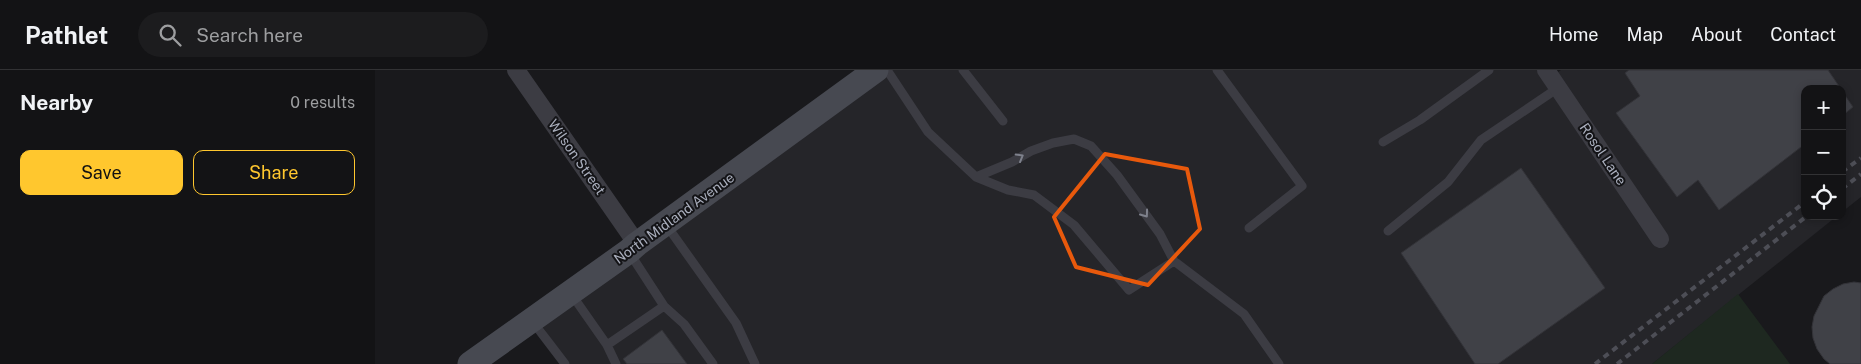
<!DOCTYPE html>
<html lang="en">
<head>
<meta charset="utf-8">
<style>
  body { margin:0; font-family:"Public Sans",sans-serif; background:#1c1c1e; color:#f1f3f6 }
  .controls { position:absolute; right:15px; top:15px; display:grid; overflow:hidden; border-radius:10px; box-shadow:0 2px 8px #0003 }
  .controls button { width:45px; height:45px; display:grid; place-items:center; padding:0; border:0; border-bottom:1px solid #323234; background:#131315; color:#f1f3f6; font:25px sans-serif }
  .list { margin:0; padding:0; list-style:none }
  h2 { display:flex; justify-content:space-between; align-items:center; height:65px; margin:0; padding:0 20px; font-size:21px }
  h2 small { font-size:16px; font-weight:400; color:#9d9ea0 }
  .actions { display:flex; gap:10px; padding:15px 20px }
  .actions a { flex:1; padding:11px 0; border:1px solid #ffc72e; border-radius:10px; text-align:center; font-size:18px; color:#ffc72e }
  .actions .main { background:#ffc72e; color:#111 }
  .icon { flex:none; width:28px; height:28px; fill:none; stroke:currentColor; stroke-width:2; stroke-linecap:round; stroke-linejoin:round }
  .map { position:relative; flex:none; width:1486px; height:294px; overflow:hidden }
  header { display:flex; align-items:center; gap:30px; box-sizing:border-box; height:70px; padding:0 25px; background:#131315; border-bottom:1px solid #323234 }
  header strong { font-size:24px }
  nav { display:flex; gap:28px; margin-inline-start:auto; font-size:18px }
  .search { width:350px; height:45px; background:#1c1c1e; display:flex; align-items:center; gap:12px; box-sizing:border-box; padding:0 18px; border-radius:28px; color:#9d9ea0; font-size:19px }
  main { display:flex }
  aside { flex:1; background:#131315 }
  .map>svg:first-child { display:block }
  .built { fill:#252529 }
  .green { fill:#1e2820 }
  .building { fill:#404147; stroke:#333338 }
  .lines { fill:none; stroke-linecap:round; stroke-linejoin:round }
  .lane { stroke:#3c3c43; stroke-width:9 }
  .street { stroke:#3c3c43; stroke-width:18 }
  .secondary { stroke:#474951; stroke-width:25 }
  .rail { stroke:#4d4e56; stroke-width:4; stroke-dasharray:6 5; stroke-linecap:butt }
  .oneway { stroke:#7e818c }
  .marked { fill:none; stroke:#e8590c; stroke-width:4; stroke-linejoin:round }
  .labels { text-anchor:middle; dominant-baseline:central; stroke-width:4; stroke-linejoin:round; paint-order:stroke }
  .street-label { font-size:14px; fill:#aaafbd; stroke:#141417 }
</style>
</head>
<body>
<header>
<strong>Pathlet</strong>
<div class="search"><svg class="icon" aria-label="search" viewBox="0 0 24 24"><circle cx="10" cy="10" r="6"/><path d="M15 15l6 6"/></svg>Search here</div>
<nav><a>Home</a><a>Map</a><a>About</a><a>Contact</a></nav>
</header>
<main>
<aside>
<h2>Nearby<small>0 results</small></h2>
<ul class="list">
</ul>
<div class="actions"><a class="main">Save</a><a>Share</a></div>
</aside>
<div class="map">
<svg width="1486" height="294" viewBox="0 0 1486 294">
  <rect width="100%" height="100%" fill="#19191c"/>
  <!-- built -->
  <path class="built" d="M501,0h670l5,7 10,-7h300v127l-19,15v-123h-37v127h32l-185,148h-1084l-32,-47z"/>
  <!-- green -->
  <path class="green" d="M1363,224l52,70h-138z"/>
  <!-- building -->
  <path class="building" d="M1254,0h199l13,19h-36v55l-86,66 -21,-30 -21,17 -61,-84 24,-17 -15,-23z
    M1467,21l11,16 -11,9z
    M1146,98l84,120 -107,76h-23l-74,-111z
    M1479,212l7,1v81h-31l-6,-5 -7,-10 -4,-11 -1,-11 2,-11 10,-20 9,-7 10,-5z
    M287,260l25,34h-60l-4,-5z"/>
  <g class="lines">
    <!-- lane -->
    <path class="lane" d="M512,0l41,62 48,45 32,13 26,5 40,30 55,65 45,-29 70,53 35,50
      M588,0l40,51
      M842,0l85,116 -53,42
      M1008,72l37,-22 69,-50
      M601,107l36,-15 19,-11 22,-8 21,-4 17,7 26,29 43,59 14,27
      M292,156l69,97 19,41
      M1013,161l60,-49 33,-42 77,-52
      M197,225l35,50 57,-39 -35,-54
      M289,236l20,18 29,40
      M158,252l32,42
      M232,275l9,19"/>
    <!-- street -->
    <path class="street" d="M141,0l121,174
      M1171,0l114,169"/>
    <!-- secondary -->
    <path class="secondary" d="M95,294l159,-113 8,-7 239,-174"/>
    <!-- rail -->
    <path class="rail" d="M1467,102l19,-14
      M1467,119l19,-15
      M1220,294l210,-162
      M1242,294l190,-148"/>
  </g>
  <!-- one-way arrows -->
  <defs><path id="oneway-chevron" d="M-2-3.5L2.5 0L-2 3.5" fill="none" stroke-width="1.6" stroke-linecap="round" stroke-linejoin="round" transform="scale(1.25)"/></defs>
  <g class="oneway">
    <use href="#oneway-chevron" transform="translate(645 87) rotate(-30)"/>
    <use href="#oneway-chevron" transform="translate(770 144) rotate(54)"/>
  </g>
  <!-- marked area -->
  <path class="marked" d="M730,84l82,15 13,60 -52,56 -72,-18 -22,-50z"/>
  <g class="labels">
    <!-- street labels -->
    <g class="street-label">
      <text transform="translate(1228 84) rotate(56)">Rosol Lane</text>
      <text transform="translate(202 87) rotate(55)">Wilson Street</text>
      <text transform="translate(299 148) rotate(-36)">North Midland Avenue</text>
    </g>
  </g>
</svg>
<div class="controls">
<button>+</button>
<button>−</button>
<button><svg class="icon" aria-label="locate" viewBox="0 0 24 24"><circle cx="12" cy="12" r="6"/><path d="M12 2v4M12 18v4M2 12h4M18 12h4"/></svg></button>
</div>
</div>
</main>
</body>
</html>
